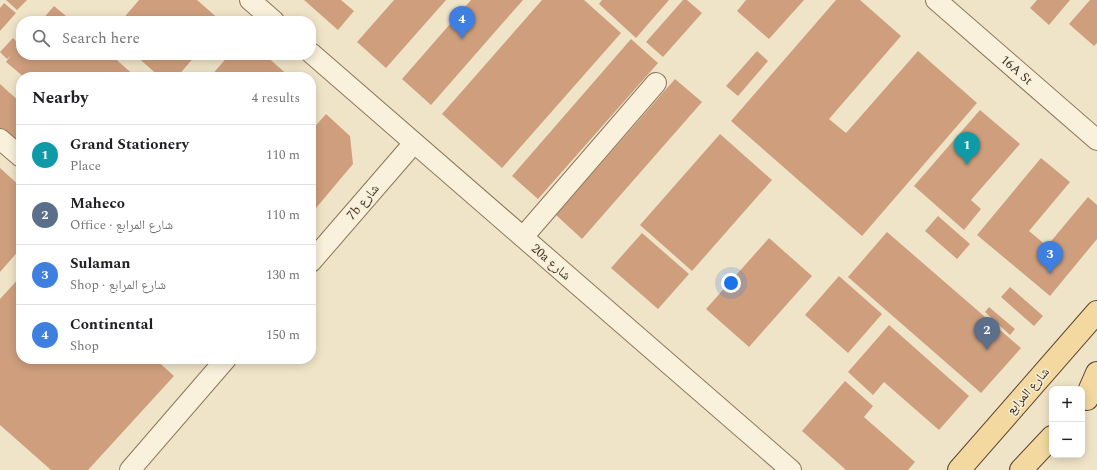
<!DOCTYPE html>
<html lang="en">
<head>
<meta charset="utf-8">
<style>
  body { margin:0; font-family:Spectral,"Noto Naskh Arabic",serif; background:#f2f2f2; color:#202124 }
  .controls { position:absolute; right:12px; bottom:12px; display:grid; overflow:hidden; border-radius:8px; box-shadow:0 2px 10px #0003 }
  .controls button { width:36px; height:36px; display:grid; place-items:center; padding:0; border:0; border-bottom:1px solid #e0e0e0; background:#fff; color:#202124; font:20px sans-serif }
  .you { position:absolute; left:731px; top:283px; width:14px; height:14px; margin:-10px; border:3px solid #fff; border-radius:50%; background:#1a73e8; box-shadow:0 0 0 6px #1a73e833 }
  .badge { display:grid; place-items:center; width:26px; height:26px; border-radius:50%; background:#0b8043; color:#fff; font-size:13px; font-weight:700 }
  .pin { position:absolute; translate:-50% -33px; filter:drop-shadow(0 1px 2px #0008) }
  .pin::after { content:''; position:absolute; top:21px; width:14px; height:12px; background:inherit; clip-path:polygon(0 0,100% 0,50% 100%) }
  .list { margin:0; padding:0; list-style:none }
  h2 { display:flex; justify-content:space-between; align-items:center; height:52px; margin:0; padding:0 16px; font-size:17px }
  h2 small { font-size:13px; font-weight:400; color:#757577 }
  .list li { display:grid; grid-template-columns:26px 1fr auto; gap:12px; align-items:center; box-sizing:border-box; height:60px; padding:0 16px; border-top:1px solid #e0e0e0 }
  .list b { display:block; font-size:15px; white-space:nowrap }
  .list p { margin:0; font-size:13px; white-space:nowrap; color:#757577 }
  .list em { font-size:13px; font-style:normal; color:#757577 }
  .icon { flex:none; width:22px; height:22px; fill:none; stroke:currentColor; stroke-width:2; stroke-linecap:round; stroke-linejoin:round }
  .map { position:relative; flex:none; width:1097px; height:470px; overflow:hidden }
  .search { position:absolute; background:#fff; box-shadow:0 2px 10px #0003; left:16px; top:16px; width:300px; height:44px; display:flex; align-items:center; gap:10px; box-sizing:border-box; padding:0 14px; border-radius:16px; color:#757577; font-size:15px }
  .panel { position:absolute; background:#fff; box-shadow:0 2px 10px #0003; left:16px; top:72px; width:300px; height:292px; border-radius:16px }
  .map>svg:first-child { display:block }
  .building { fill:#cf9f7d }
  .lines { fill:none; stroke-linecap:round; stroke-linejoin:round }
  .minor-casing { stroke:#8d765c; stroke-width:22 }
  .major-casing { stroke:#5b4430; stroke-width:24 }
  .minor { stroke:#faf1dc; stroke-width:20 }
  .major { stroke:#f3d9a0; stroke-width:22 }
  .labels { text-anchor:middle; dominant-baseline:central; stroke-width:3; stroke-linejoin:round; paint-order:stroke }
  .street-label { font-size:13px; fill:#3d2e20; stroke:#f7eed8 }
</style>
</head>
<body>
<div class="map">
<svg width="1097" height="470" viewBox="0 0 1097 470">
  <rect width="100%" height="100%" fill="#f0e4c8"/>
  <!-- building -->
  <path class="building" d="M6,0h21l-10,10z
    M139,0h58l24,21h-100z
    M304,0h37l13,11 -16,19z
    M394,0h52l-60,68 -29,-26z
    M471,0h52l-92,105 -29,-26z
    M542,0h42l37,33 -119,135 -60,-54z
    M602,0h67l-33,38 -37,-34z
    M683,0h4l15,13 -39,44 -17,-15z
    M746,0h58l-35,39 -32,-28z
    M836,0h24l41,36 -72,83 17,14 72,-82 59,52 -115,133 -131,-115z
    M1037,0h33l-21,25 -19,-17z
    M1090,0h7v43l-3,3 -25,-22z
    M4,3l12,10 -16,18v-23z
    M54,6l18,15h-31z
    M13,38l7,7 1,-1v11h90l25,22h-112l-18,-15 5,-7 -4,4 -7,-7z
    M631,39l27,24 -120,136 -26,-23z
    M757,51l11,10 -30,35 -12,-10z
    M135,55h61l-19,22h-17z
    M229,55h36l25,22h-80z
    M675,79l27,23 -120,137 -26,-24z
    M0,84l21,19v51l-21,-18z
    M980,110l40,34 -49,56 10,9 -17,21 -50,-44z
    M326,114l24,22 3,28 -42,50v-83z
    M720,134l52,46 -80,91 -52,-46z
    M1041,158l29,24 -41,49 18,15 41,-49 9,8v34l-47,57 -73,-61z
    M0,168l21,19v61l-21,24z
    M938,216l32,28 -13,15 -32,-28z
    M887,232l134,116 -40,45 -133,-116z
    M642,233l47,41 -31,35 -47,-41z
    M769,238l43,38 -63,71 -43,-38z
    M21,276v83h134l19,17 -86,94h-37l-51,-45v-126z
    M839,276l43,38 -34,39 -43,-38z
    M1010,287l33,29 -9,10 -33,-29z
    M989,307l26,22 -5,6 -25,-23z
    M889,325l80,71 -30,34 -55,-48 -11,13 -25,-23z
    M845,381l28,25 -9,11 51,45 -7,8h-62l-44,-39z"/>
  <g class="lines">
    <!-- minor casing -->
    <g class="minor-casing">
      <g id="minor">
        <path d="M250,0l24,21"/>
        <path id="s1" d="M936,0l161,140"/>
        <path d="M311,53l480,417"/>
        <path d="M0,139l21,18"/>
        <path d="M523,237l133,-154"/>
        <path d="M311,262l103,-119"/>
        <path d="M130,470l96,-111"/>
      </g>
    </g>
    <!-- major casing -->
    <g class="major-casing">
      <path id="major" d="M1087,399l3,-10 7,-16
        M959,470l138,-158
        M1021,470l31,-33"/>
    </g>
    <!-- minor -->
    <use href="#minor" class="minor"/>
    <!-- major -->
    <use href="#major" class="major"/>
  </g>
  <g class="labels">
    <!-- street labels -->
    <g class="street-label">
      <text stroke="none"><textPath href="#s1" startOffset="107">16A St</textPath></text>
      <text transform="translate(363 202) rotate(-49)">7b شارع</text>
      <text transform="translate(551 262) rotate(41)">20a شارع</text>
      <text transform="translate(1028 391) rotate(-49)">شارع المرابع</text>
    </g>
  </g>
</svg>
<div class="controls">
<button>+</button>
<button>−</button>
</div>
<div class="you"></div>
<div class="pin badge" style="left:967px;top:165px;background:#0f9aa8">1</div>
<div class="pin badge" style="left:987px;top:350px;background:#5c6f8a">2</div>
<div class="pin badge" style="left:1050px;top:274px;background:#3f7fe0">3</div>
<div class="pin badge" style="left:462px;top:39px;background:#3f7fe0">4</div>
<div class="search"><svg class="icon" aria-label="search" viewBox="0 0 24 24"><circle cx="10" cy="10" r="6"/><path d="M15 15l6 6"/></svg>Search here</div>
<section class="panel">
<h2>Nearby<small>4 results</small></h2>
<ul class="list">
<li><span class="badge" style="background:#0f9aa8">1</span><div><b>Grand Stationery</b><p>Place</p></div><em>110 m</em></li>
<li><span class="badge" style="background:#5c6f8a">2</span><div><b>Maheco</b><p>Office · شارع المرابع</p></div><em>110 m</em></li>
<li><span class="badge" style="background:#3f7fe0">3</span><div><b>Sulaman</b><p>Shop · شارع المرابع</p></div><em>130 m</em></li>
<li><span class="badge" style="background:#3f7fe0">4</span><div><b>Continental</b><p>Shop</p></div><em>150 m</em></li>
</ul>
</section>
</div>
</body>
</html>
